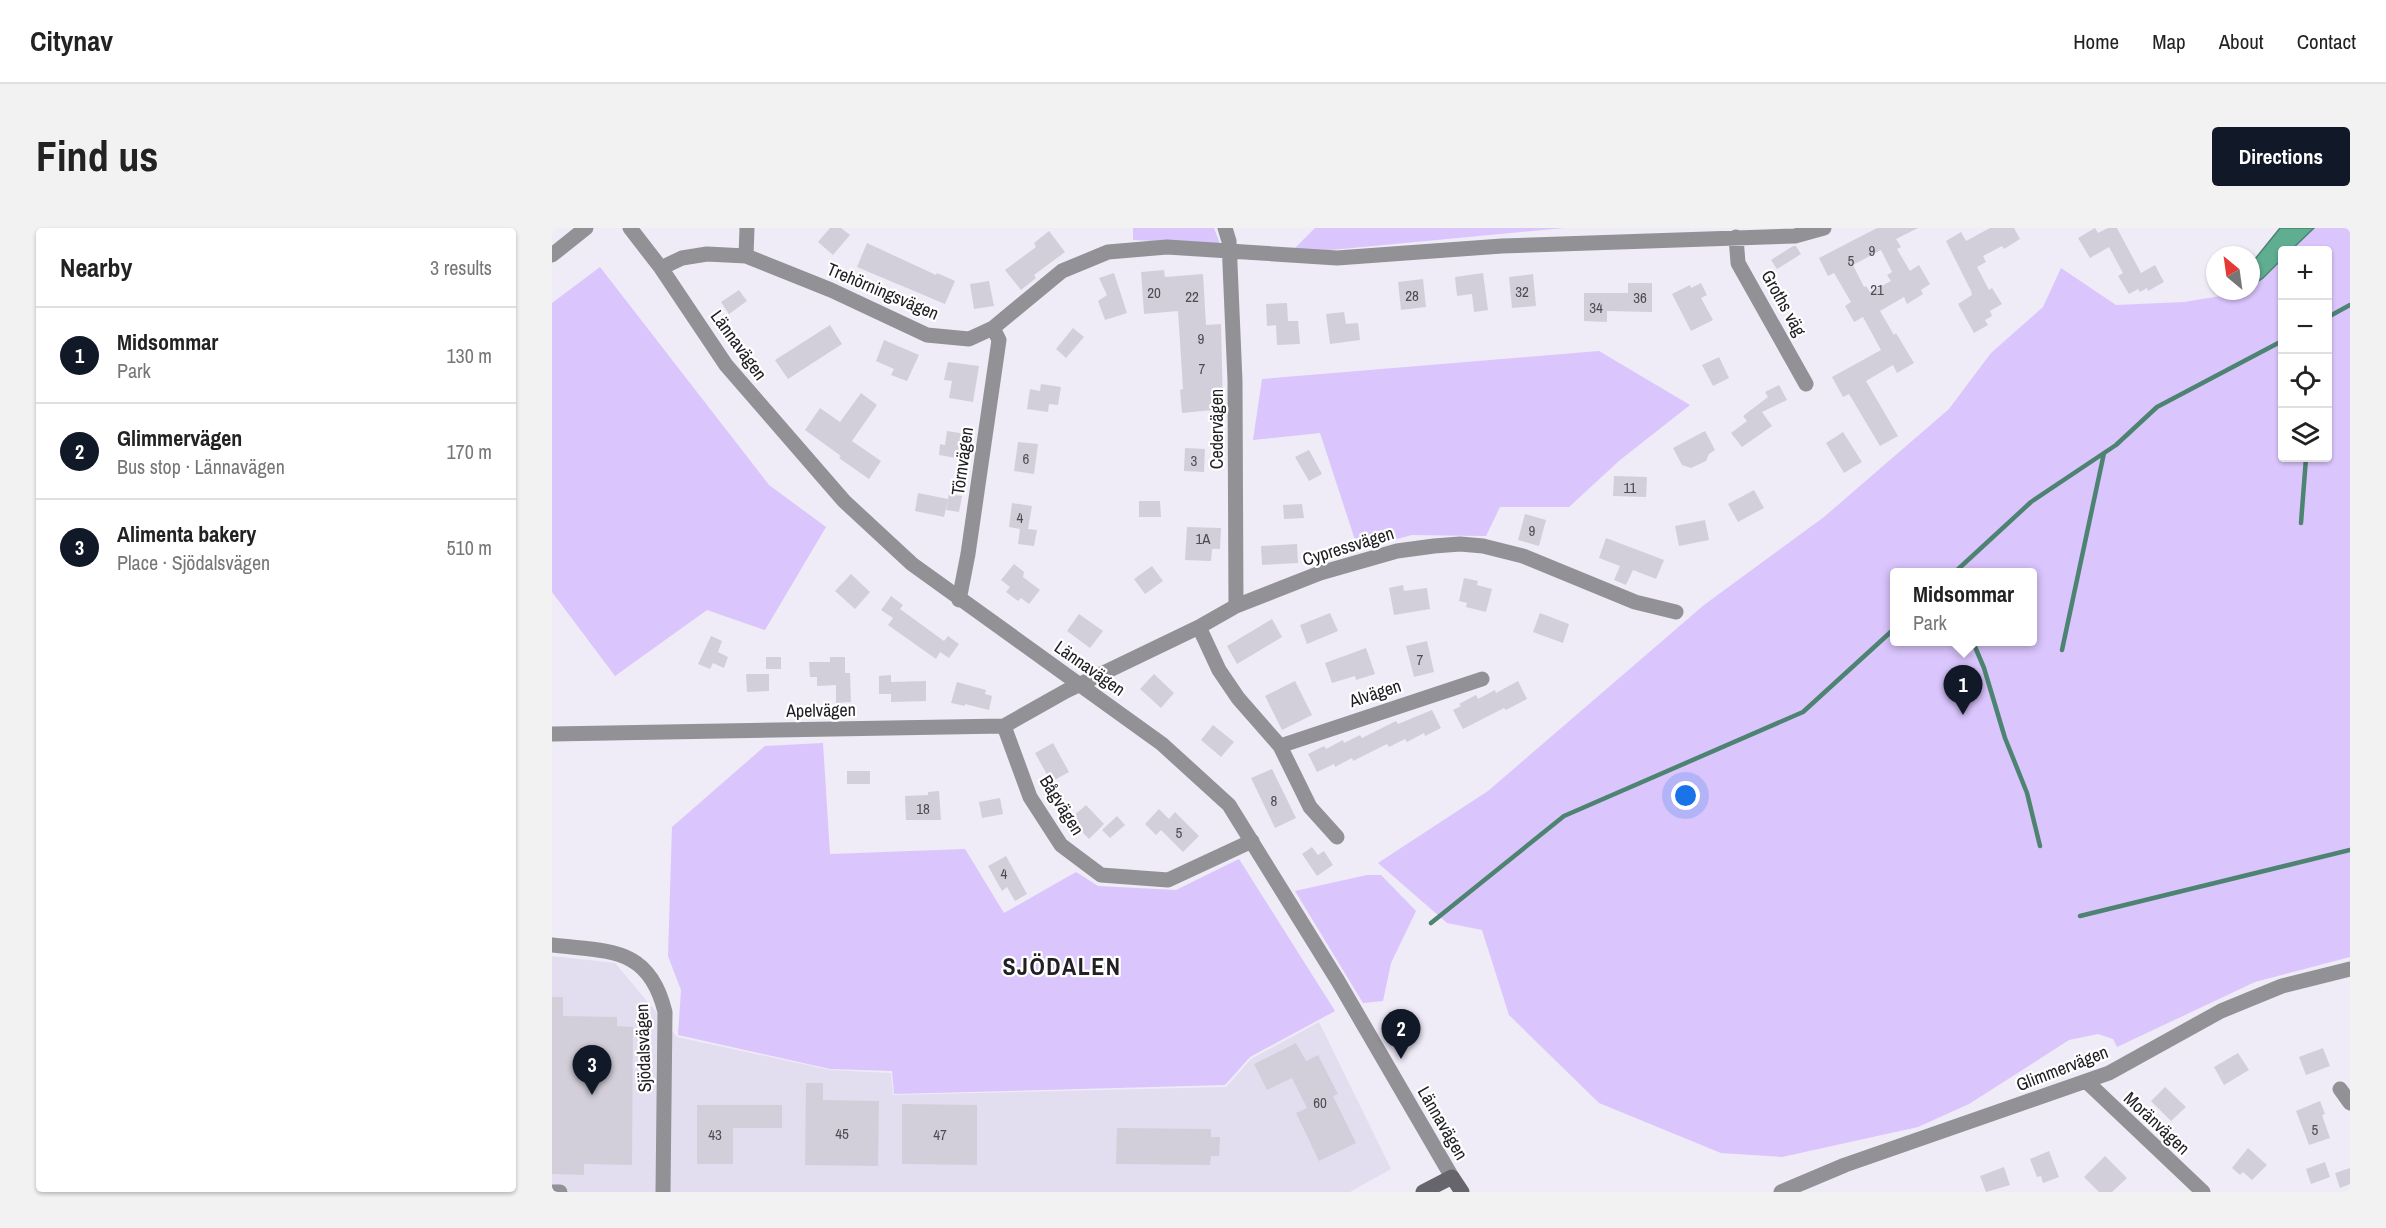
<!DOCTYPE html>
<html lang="en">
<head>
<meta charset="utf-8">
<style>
  body { margin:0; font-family:"Archivo Narrow",sans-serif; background:#f2f2f2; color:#222 }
  .controls { position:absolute; right:18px; top:18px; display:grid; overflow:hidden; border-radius:6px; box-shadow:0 2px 4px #0004 }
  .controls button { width:54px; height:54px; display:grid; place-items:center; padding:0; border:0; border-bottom:2px solid #e0e0e0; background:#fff; color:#222; font:30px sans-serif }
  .compass { position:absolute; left:1654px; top:18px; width:54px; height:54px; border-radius:50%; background:#fff; box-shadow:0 2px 4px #0004; rotate:331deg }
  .you { position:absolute; left:1134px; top:568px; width:21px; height:21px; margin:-15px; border:4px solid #fff; border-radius:50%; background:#1a73e8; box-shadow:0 0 0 9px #1a73e833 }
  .badge { display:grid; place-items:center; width:39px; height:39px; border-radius:50%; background:#111827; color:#fff; font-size:20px; font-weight:700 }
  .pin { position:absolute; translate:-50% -50px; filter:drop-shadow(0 2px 3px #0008) }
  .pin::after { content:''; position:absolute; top:32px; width:21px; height:18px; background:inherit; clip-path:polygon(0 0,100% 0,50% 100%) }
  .popup { position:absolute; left:1338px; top:340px; width:147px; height:78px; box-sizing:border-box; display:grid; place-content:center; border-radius:6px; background:#fff; filter:drop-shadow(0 2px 4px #0005); font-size:20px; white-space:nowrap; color:#767676 }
  .popup b { font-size:22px; color:#222 }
  .popup::after { content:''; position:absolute; left:50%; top:100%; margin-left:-12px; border:12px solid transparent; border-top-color:#fff }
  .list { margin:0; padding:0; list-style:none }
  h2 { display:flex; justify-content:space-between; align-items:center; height:78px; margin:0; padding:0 24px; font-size:26px }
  h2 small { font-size:20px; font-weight:400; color:#767676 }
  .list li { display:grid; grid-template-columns:39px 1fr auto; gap:18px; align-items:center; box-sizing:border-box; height:96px; padding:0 24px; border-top:2px solid #e0e0e0 }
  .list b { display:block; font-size:22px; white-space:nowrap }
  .list p { margin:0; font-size:20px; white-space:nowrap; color:#767676 }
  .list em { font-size:20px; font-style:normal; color:#767676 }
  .icon { flex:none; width:33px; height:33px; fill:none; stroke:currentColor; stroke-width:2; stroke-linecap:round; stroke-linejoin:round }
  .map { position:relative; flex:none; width:1798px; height:964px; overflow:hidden; border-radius:6px }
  header { display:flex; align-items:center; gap:36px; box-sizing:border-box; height:84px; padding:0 30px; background:#fff; border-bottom:2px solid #e0e0e0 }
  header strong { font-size:28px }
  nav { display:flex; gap:33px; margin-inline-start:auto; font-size:21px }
  .intro { display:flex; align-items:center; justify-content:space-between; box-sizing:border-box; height:144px; padding:0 36px }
  h1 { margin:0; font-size:42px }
  .button { padding:15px 27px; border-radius:6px; background:#111827; color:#fff; font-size:21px; font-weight:700 }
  main { display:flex; gap:36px; padding:0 36px }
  aside { flex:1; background:#fff; border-radius:6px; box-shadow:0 2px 4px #0004 }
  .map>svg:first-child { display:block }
  .built { fill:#e3ddf0 }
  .green { fill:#dac5fd; fill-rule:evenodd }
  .water { fill:#5fae91; stroke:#4d8371; stroke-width:1.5 }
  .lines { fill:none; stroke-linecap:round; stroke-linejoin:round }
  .stream { stroke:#4d8371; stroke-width:4.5 }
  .building { fill:#d3cfda; fill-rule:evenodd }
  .street { stroke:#929196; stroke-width:15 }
  .secondary { stroke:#67656c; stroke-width:15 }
  .labels { text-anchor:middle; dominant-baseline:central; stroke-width:4.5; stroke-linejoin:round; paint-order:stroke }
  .number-label { font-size:15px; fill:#4e4c52 }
  .street-label { font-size:18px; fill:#222025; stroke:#fff }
  .district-label { font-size:24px; font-weight:bold; letter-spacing:1.5px; fill:#222025; stroke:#fff }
</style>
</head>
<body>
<header>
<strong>Citynav</strong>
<nav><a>Home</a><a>Map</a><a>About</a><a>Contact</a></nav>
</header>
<div class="intro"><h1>Find us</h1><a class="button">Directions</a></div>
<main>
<aside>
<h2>Nearby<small>3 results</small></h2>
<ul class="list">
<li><span class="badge">1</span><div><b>Midsommar</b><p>Park</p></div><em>130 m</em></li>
<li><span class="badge">2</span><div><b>Glimmervägen</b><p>Bus stop · Lännavägen</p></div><em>170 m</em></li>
<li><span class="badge">3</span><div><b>Alimenta bakery</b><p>Place · Sjödalsvägen</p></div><em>510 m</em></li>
</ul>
</aside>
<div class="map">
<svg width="1798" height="964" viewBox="0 0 1798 964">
  <rect width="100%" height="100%" fill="#efebf7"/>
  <!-- built -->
  <path class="built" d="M0,728l63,7 62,74 153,33 61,3 2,22 333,-8 25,-28 68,-37 72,147 -41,23h-798z"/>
  <!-- green -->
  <path class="green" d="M581,0h81l6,16 -87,-4z
    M763,0h249l-275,26z
    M1762,0h36v729l-95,25 -138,65 -4,-8 -15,-5 -29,6 -100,64 -51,23 -136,30 -61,-4 -122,-50 -90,-88 -27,-85 -35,-7 -69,-60 110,-72 216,-186 120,-88 125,-108 42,-56 52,-46 18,-39 55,37 68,-3 67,-11v-5l12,-8 19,-19v199h46v-208h-37zM1342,344h138v70h-138z
    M48,39l169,218 57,42 -61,103 -58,-20 -92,66 -63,-84v-289z
    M1047,123l91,54 -70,55 -51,47h-69l-14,29 -74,-1 -54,14 -38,-116 -67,7 9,-61z
    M271,515l7,111 135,-5 39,64 72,-41 22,14 78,4 63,-31 96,152 -85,46 -25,28 -331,9 -2,-23 -62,-2 -152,-34 3,-45 -13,-34 4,-129 93,-81z
    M815,647h14l35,36 -25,52 -8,38 -20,2 -68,-112z"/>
  <!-- water -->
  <path class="water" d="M1728,0h34l-23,22h-9v9l-19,19 -12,8v-22z"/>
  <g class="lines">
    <!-- stream -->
    <path class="stream" d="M1776,89l22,-12
      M1749,295l5,-65
      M1403,344l76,-70 85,-57 41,-38 125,-66
      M1421,414l11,26 21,70 22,55 13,53
      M1510,422l42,-197
      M1528,688l270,-66
      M879,695l133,-107 239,-104 91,-83"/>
  </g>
  <!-- building -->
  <path class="building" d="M278,0h11l9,7 -17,20 -15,-13z
    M1325,0h41l-22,11 5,8 -4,2 13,22 9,-6 11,19 -9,6 2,4 -16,10 -3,-7 -24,14 14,24 2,-2 18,30 -17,10 -4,-8 -27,16 32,55 -18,10 -31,-52 -6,3 -11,-20 49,-27 -18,-33 -9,5 -9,-16 6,-4 -17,-29 -6,3 -9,-18zM1329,22l11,22 -5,3 4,6 -21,11 -4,-6 -2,1 -11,-22z
    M1438,0h24l6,11 -16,10 -2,-3 -19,10 3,6 -9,5 12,23 3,-2 10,16 -12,7 2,5 -7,4 3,5 -14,8 -16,-29 14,-9 -1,-4 -25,-50 15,-9 5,9z
    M1543,0l3,5 10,-5h9l24,45 14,-8 9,17 -16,9 -1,-3 -7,4 -2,-3 -9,5 -11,-18 5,-3 -14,-26 -19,11 -12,-20z
    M497,3l16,21 -31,23 2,3 -15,12 -16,-20 31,-23 -2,-4z
    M315,15l69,32 1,-2 18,8 -10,23 -88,-37z
    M1241,18h3l5,8 -24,15 -6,-9z
    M612,42l1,7 38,-3 3,51 15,-1 2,85 -41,4 -2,-23 3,-1 -5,-78 -34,3 -3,-42z
    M562,45l13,40 -22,7 -7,-19 9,-6 -8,-17z
    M931,45l5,37 -14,2 -2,-18 -15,2 -2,-19z
    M981,46l3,32 -24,2 -3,-31z
    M871,51l3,28 -25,3 -3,-28z
    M437,53l5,25 -20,3 -4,-25z
    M1076,55h24v29l-45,-1v11l-23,-1v-28h44z
    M1149,55l6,12 -6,3 12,22 -22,11 -19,-37 18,-9 1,3z
    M187,62l8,11 -18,13 -8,-12z
    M735,75l1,18h10l2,23 -23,1 -1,-20 -9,1 -1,-22z
    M792,84l2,12 12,-1 2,17 -30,4 -4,-30z
    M278,97l12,19 -54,35 -13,-19z
    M521,100l11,9 -18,21 -10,-9z
    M332,112l35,15 -12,26 -16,-6 3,-6 -18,-8z
    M1167,129l10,21 -16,8 -11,-21z
    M396,134l31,4 -6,36 -24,-4 3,-17 -8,-1z
    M489,156l20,3 -3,18 -9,-1 -1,8 -21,-3 3,-20 10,2z
    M1227,157l8,15 -25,12 10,14 -30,21 -11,-14 16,-12 -4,-5 25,-19 -3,-5z
    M309,165l16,12 -25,36 29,20 -12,18 -30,-21 2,-2 -36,-26 15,-22 20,14z
    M395,203l19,3 -4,25 -23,-4 1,-11 5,1z
    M1153,203l10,19 -6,4 -3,7 -15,7 -9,-3 -9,-17z
    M1291,204l19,30 -18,11 -18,-30z
    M466,214l20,2 -4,30 -20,-3z
    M633,220l20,1 -1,23 -20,-1z
    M757,222l13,24 -13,7 -14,-24z
    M1062,248l33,1 -1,20 -33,-1z
    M1202,262l10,18 -26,14 -10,-18z
    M366,265l30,6 -4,18 -29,-6z
    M397,266l13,2 -3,16 -13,-2z
    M587,273h21l1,16h-22z
    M460,275l20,3 -4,23 9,1 -3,16 -16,-2 2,-15 -11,-2z
    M750,276l2,14 -20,1 -1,-14z
    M973,286l21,6 -7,26 -21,-6z
    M1153,292l4,20 -30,6 -4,-20z
    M635,299l34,1 -1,21h-8l-1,12 -26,-1z
    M1054,310l58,22 -8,19 -23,-9 -7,15 -12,-5 6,-14 -21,-8z
    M745,316l1,19 -36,2 -1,-19z
    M462,336l10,8 -1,5 17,13 -11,14 -8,-6 -3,3 -12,-9 4,-5 -9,-7z
    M600,338l11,15 -18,13 -11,-15z
    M299,346l19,18 -15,17 -20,-18z
    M912,350l14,3 -1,4 15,4 -6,23 -20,-5 1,-4 -8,-2z
    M851,357l1,6 23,-3 3,21 -36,6 -5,-27z
    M339,368l12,9 -3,4 44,32 4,-5 11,8 -10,14 -9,-6 -4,7 -48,-34 5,-7 -12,-8z
    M778,385l8,18 -31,13 -7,-19z
    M988,385l29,11 -6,19 -30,-11z
    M527,386l24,17 -13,17 -23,-17z
    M720,391l10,18 -45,27 -10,-18z
    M159,408l11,5 -4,11 10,5 -4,11 -11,-5 -3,6 -12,-5z
    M875,413l7,31 -20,5 -8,-31z
    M814,420l9,26 -19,6 -1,-4 -23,7 -7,-20z
    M214,429h15v12h-15z
    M278,429h15v16h5l1,29 -15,1v-18l-19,1v-9h-7l-1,-15h21z
    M194,446h23v17l-22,1z
    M602,446l20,19 -13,15 -21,-19z
    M339,447v7l35,-1v20l-35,1v-8h-12v-18z
    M743,453l17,34 -30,15 -17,-34z
    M966,453l9,18 -21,11 -2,-2 -41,21 -10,-19 8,-4 -2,-2 17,-9 2,4 17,-9 1,3z
    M405,454l29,8 -1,4 7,2 -3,14 -24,-6v2l-14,-3z
    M880,482l9,18 -16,8 -1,-3 -17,9 -2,-3 -16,8 -2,-3 -34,17 -1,-3 -17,9 -1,-3 -17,8 -9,-18 16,-8 2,3 17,-9 1,3 16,-8 2,3 34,-17 2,3z
    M661,497l21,17 -13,15 -20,-17z
    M501,515l16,29 -18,10 -16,-29z
    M720,541l24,49 -21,10 -24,-50z
    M295,543h23v13h-23z
    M387,563l2,29h-35l-1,-24 23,-1v-3z
    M448,570l3,16 -21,4 -3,-16z
    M534,577l18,19 -15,15 -19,-20z
    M607,581l10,10 6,-7 24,24 -16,16 -22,-22 -5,5 -11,-11z
    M565,588l8,9 -15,13 -8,-8z
    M760,619l6,8 6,-4 9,14 -16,11 -15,-22z
    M454,628l21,38 -12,7 -8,-14 -5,4 -14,-25z
    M0,769h11v19l54,1v9l16,1 -1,138 -48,-1v11l-32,-1z
    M744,815l10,18 12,-6 20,39 -5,2 23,47 -37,18 -23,-48 11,-5 -15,-30 -25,12 -13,-26z
    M1771,820l7,18 -24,9 -7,-18z
    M1686,825l11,17 -25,15 -10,-18z
    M254,855h17v17l56,1 -1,65 -73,-1z
    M1613,859l21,20 -15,14 -20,-20z
    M1768,873l5,13 -3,1 8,23 -21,7 -13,-34z
    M350,876l75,1v60l-75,-1z
    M145,877h85v23h-49v36h-36z
    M565,900l94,1v8h9l-1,19h-8l-1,9 -94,-1z
    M1696,920l19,17 -15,15 -9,-8 -3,3 -8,-7z
    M1497,923l10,26 -16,6 -2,-7 -4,1 -7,-18z
    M1553,928l22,22 -15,14h-13l-15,-15z
    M1773,934l5,15 -19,7 -5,-15z
    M1452,939l6,18 -24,7 -6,-16z
    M1798,940v16l-10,4 -5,-15z"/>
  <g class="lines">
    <!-- street -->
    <path class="street" d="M78,0l31,40 65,97 118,136 68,63 250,180 67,61 109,176 114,196
      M673,0l4,13 6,140 1,225
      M1184,9l2,26 68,121
      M0,27l34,-27
      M194,28l1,-28
      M109,40l21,-10 25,-4 39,2 85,34 96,45 42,4 24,-11 69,-57 46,-19 59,-5 170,11 165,-12 293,-10 29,-8
      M407,372l9,-46 31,-214 -6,-12
      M647,399l20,43 19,28 42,48 30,61 27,30
      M452,498l26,71 31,48 40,30 67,5 84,-39
      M0,506l452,-8 62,-35 133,-64 37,-21 84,-33 77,-22 37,-5 26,-2 23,2 40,10 112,46 41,10
      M728,518l202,-67
      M0,717c57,7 97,1 113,67l-2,180
      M1534,853l117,111
      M1788,861l10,14
      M0,964h8
      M1229,964l64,-27 264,-92 112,-62 61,-25 68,-17"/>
    <!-- secondary -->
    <path class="secondary" d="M871,964l29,-15 10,15"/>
  </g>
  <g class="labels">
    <!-- number labels -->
    <g class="number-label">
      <text x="1320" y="22">9</text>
      <text x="1299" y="32">5</text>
      <text x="1325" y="61">21</text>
      <text x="970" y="63">32</text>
      <text x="602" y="64">20</text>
      <text x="860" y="67">28</text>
      <text x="640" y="68">22</text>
      <text x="1088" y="69">36</text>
      <text x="1044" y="79">34</text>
      <text x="649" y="110">9</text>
      <text x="650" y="140">7</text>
      <text x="474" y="230">6</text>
      <text x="642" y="232">3</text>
      <text x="1078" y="259">11</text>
      <text x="468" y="289">4</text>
      <text x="980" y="302">9</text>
      <text x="651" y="310">1A</text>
      <text x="868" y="431">7</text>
      <text x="722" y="572">8</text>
      <text x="371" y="580">18</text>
      <text x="627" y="604">5</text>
      <text x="452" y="645">4</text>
      <text x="768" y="874">60</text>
      <text x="1763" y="901">5</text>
      <text x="290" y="905">45</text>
      <text x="163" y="906">43</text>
      <text x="388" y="906">47</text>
    </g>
    <!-- street labels -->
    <g class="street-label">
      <text transform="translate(331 63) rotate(23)">Trehörningsvägen</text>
      <text transform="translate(1232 75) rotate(61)">Groths väg</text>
      <text transform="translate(187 117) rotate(54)">Lännavägen</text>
      <text transform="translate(664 201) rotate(-90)">Cedervägen</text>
      <text transform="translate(410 233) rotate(-82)">Törnvägen</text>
      <text transform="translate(796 318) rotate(-17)">Cypressvägen</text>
      <text transform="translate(538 440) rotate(35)">Lännavägen</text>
      <text transform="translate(823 465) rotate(-18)">Alvägen</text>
      <text transform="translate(269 482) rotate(-1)">Apelvägen</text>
      <text transform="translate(510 577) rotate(58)">Bågvägen</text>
      <text transform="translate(91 820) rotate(-92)">Sjödalsvägen</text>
      <text transform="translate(1510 840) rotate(-21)">Glimmervägen</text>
      <text transform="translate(891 895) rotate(60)">Lännavägen</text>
      <text transform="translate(1605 895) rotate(43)">Moränvägen</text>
    </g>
    <!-- district labels -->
    <g class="district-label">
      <text x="510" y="738">SJÖDALEN</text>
    </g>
  </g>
</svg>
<div class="controls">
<button>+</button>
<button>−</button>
<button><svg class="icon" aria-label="locate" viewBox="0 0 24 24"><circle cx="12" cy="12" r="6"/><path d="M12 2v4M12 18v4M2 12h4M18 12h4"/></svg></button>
<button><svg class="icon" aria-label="layers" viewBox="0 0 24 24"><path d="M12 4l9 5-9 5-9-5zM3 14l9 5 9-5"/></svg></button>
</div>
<svg class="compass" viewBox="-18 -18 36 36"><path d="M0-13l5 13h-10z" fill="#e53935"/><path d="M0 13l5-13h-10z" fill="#767676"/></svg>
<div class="you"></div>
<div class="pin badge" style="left:1411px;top:487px">1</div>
<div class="popup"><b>Midsommar</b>Park</div>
<div class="pin badge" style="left:849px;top:831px">2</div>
<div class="pin badge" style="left:40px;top:867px">3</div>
</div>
</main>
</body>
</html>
